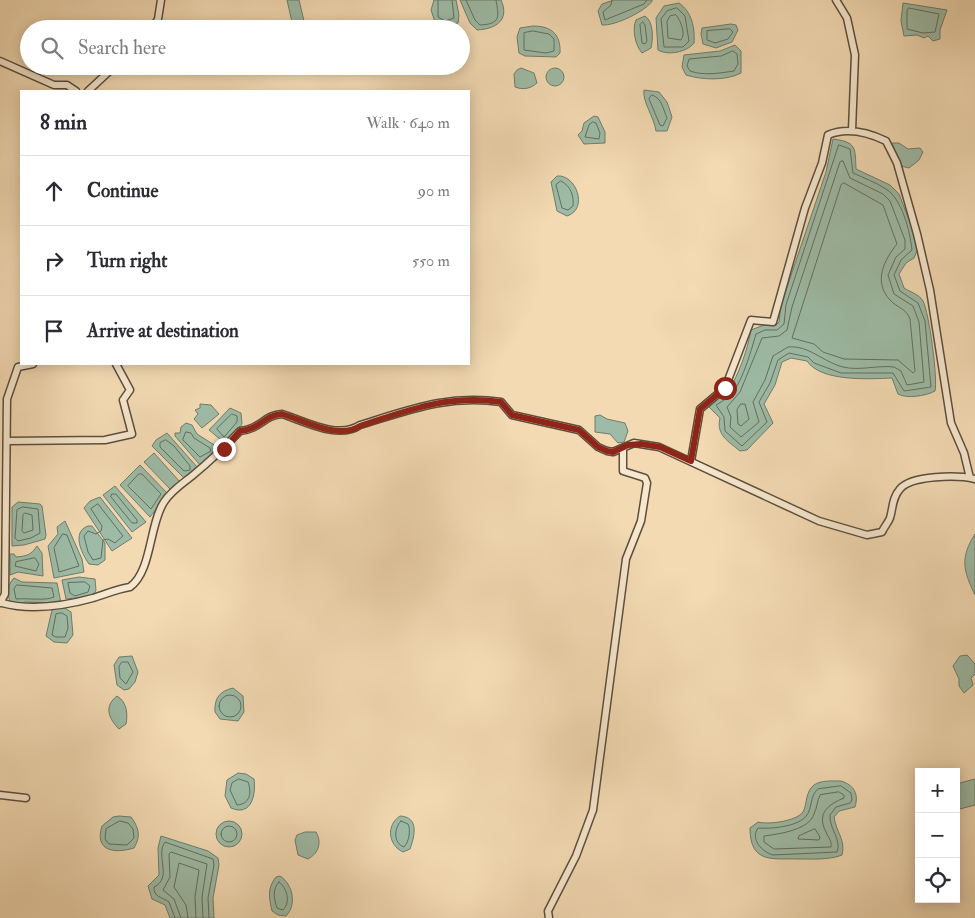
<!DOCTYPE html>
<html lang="en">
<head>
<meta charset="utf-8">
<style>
  body { margin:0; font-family:"IM FELL Double Pica",serif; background:#f2f2f3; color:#2b2b33 }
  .controls { position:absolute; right:15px; bottom:15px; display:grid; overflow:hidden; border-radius:0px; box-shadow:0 2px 12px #0003 }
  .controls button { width:45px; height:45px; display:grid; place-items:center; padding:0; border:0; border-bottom:1px solid #e1e1e2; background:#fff; color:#2b2b33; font:25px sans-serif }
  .stop { position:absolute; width:15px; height:15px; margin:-11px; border:4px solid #8f2418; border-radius:50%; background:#fff }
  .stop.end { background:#8f2418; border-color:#fff; box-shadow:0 1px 5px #0008 }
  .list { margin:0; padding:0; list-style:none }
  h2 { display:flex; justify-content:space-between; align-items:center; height:65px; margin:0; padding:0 20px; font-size:21px }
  h2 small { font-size:16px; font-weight:400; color:#7c7c81 }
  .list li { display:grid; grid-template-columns:32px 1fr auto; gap:15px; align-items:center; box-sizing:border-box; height:70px; padding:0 20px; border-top:1px solid #e1e1e2 }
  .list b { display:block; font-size:19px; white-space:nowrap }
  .list em { font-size:16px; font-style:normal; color:#7c7c81 }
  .icon { flex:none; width:28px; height:28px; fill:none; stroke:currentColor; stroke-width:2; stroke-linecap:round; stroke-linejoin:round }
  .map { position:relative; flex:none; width:975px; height:918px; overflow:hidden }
  .search { position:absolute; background:#fff; box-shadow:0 2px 12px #0003; left:20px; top:20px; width:450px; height:55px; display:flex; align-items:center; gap:12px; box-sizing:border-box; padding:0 18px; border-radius:28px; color:#7c7c81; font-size:19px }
  .panel { position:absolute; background:#fff; box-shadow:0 2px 12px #0003; left:20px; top:90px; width:450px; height:275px; border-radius:0px }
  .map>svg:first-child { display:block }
  .water { fill:#9dbba6; stroke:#6f7d6d }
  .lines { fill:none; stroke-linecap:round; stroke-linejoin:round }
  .shore { stroke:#646e5e; stroke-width:1 }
  .minor-casing { stroke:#5c4f3e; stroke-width:9 }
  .minor { stroke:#f7e7ce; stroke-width:6 }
  .route { stroke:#8f2418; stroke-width:6 }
</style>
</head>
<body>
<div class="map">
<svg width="975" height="918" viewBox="0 0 975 918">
  <rect width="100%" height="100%" fill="#f3dab3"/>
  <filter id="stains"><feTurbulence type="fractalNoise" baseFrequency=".004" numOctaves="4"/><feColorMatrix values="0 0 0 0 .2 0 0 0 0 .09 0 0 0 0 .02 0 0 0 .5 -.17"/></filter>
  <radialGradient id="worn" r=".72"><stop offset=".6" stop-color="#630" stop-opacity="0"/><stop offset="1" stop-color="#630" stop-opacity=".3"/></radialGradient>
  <!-- water -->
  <path class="water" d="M287,0h12l5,21 -3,3 -9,-2z
    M434,0h22l3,15 -1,8 -14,3 -9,-4 -4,-12z
    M460,0h41c9,20 -5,29 -24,30l-7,-7z
    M614,0h38v1c-6,10 -37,25 -50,24l-4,-14 4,-7z
    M679,3c13,9 16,25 15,40 -7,9 -26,13 -36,7l-2,-32 8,-12z
    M903,3l44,7 -7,20v9l-7,2 -5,-5 -4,2 -7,-3 -13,1 -3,-15z
    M645,16c9,6 8,23 6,32l-9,5c-7,-8 -10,-24 -6,-33z
    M731,24l5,1 2,5 -6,12 -16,6 -13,-4 -2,-10 1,-6z
    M533,26c18,0 28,8 27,27l-4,4 -31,-1 -6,-3 -2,-16 3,-9z
    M735,45l6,6v22c-15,8 -39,7 -55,2l-4,-8 2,-12 36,-4z
    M521,68l13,5 3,10c-7,6 -14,7 -22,4l-1,-13 3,-4z
    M546 77a9 9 0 1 1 18 0a9 9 0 1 1-18 0Z
    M644,90l15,2 8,10 5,15 -5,14h-11c-2,-14 -14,-30 -12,-41z
    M594,116l4,1 7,15v11l-21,1 -6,-9 4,-4 2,-8z
    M833,139c24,3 22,9 23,30l34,16 9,9 17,44 1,13 -3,7 -8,5 -7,11 5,14c6,4 15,6 19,13 6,11 15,78 12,90 -9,5 -28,8 -37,3l-6,-16c-23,1 -71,4 -85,-17l-16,-3 -9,4 -7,23 -11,19 9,19 -26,27 -7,1c-12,-10 -24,-16 -20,-33l-12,-12c5,-7 14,-8 19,-14 11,-14 21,-44 24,-62l13,-5h12l3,-3 2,-17 45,-133z
    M892,143h7l9,6 12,-1 3,4 -4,8 -10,8 -8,-2z
    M557,176c19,-2 32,33 10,40l-10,-5 -6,-29z
    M200,404l11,1 8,9 -17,14 -8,-9 4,-5 -3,-4 5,-2z
    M230,408l11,5 1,11 -16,20 -17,-14z
    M600,415l7,4 18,4 3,8 -4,11 -6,1 -8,-9 -15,-2v-16z
    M186,423l6,2 5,9 22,14 -17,16 -2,1 -25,-29v-3h5l1,-6z
    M167,433l31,35 -14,10 -32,-32 4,-6z
    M154,453l26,29 -9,8 -27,-28z
    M140,465l28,29 -18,23 -30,-32z
    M115,486l31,36 -14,10 -29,-37z
    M100,497l32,41 -20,13 -28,-43 6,-7z
    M18,502l22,2 2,2 4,29 -1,4 -21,6 -12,1v-39z
    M65,521l17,38 2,13 -30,6 -6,-32 10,-12 -1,-7z
    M88,526h4l13,17v17l-7,5 -9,-1c-7,-10 -18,-32 -1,-38z
    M975,534v61c-12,-25 -15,-37 0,-61z
    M37,546l5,7 1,23 -25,-4 -8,3v-21h4l2,3c11,-1 15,-2 21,-11z
    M79,577l16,2 1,11 -3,6 -27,3 -4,-19z
    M14,578l8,4 35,1 4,20 -35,-1 -13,3c-7,-6 -6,-21 1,-27z
    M63,607l8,5 2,23 -6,8 -13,-1 -8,-6 6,-26z
    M967,655l8,9v10l-4,4 2,7 -9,8 -5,-7v-7l-6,-13 7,-10z
    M132,656l6,16 -3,10 -6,7 -5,1 -7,-5 -3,-20 5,-8z
    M233,688l10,8 1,16 -6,9 -18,-2 -5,-7c-1,-14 5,-21 18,-24z
    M117,696c10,6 11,18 9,28l-7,5c-11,-11 -15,-23 -2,-33z
    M238,773l8,1 8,5c2,15 -2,38 -23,29l-6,-12 2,-16z
    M975,779v26l-19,5v-26z
    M841,781c13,4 18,13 14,26l-16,4 -5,6c2,15 12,23 8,38 -13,5 -28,4 -42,4 -26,-1 -50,6 -50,-31l8,-6c10,3 42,-1 46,-12 3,-8 2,-19 10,-25 7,-5 19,-4 27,-4z
    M119,816l12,1c8,11 10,19 3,31 -20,6 -40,3 -32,-22l11,-9z
    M400,816c19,1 15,19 10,33l-7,3c-15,-7 -17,-27 -3,-36z
    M216 834a13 13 0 1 1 26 0a13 13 0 1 1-26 0Z
    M305,832h11c6,10 3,21 -8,27l-10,-4 -3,-15 2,-5z
    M161,836l47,15 10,7 1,7 -6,33 1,20h-44l-5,-13 -13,-6 -4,-13 11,-11 -1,-27z
    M280,876c13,8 17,29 6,40l-8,-1 -6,-4c-3,-13 -5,-23 4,-34z"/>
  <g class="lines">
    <!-- shore -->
    <path class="shore" d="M438,0v17l7,4 9,-3 -2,-18
      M466,0l9,20 5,5c21,-1 19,-8 16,-25
      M612,0l-1,5 -8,7 2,8 39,-16 3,-4
      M677,8l8,8 4,25 -6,6h-19l-3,-28 6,-8z
      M909,8l30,6 -4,18 -12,1 -16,-4v-18z
      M676,15c5,6 10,19 5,25l-13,-2 -1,-17 3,-5z
      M643,22l2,3 2,16 -2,3 -3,-1 -2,-18z
      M730,29l3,3 -5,7 -13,4 -8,-3v-9z
      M533,31l16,3 5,5v12l-8,2 -22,-3v-17z
      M733,51l4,3 1,10 -4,7c-14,2 -30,5 -44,0l-3,-5 2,-7 32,-3z
      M652,95c10,3 11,14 15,23l-4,8 -3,-1 -11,-26z
      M593,122l3,1 4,10 -1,6 -14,-2 4,-12z
      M839,145l11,4 3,24c11,5 22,9 33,16 16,10 24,42 26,61l-11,10 -7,15 6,16 18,12 7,18 6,66 -27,4 -11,-18h-52l-27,-10 -6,-6 -19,-4 -11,7 -8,23 -11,19 8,20 -25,24 -17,-15 -1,-14 -8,-12c4,-3 9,-5 13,-8 13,-13 22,-46 27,-63l9,-4h12l7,-6 2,-19z
      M843,161l7,17 33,16 7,7 15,39v9l-9,8 -8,18 6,19 19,12 6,16 5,60 -17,3 -6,-14 -7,-4c-16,-2 -35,4 -51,0 -20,-5 -34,-22 -55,-20l-15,9 -8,24 -12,22 6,20 -18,15 -11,-10 1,-10 -4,-10 13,-15 22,-54 17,-2 8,-6 5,-23 48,-145z
      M561,181c10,5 13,15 12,25l-5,4 -6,-2 -6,-23z
      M844,183l39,22 14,39c-13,16 -24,38 -7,56 7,8 16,8 20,19l5,52 -2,2 -15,-13 -54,-1 -21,-7 -9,-8 -22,-6 49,-153z
      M741,404h4l4,15 -8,7 -3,-2 -1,-14z
      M232,414l5,2v6l-13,15 -7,-8z
      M186,432l5,1 3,5 16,10 1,3 -11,6 -17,-17z
      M166,440l8,6 16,20v4l-6,1 -24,-24v-4z
      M139,474h3l19,20 -10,15 -23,-23z
      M112,494h4l21,26v3h-5l-21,-26z
      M98,504l25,32 -8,7 -7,-4 -5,1 -2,18 -8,2 -5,-8 -4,-16 4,-5 8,3 5,-3 1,-5 -11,-17z
      M23,507l15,2 2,24 -9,5 -13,3 -3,-3 2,-28z
      M25,513l7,2 1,15 -9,3 -2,-2 1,-16z
      M63,534l4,1 12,31 -20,6 -5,-24z
      M35,558l4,6 -3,7 -21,-5 1,-4z
      M85,582l5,4 -2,6 -13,4 -5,-3 -2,-10z
      M17,585l35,3 2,9c-7,4 -28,1 -38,2l-2,-10z
      M62,613l5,3 1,12 -3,9h-9l-4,-2 4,-21z
      M122,662h6l5,10 -7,12 -6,-6 -1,-11z
      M219 706a11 11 0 1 1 22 0a11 11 0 1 1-22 0Z
      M239,779l9,3c4,11 2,22 -11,23l-7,-15 2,-7z
      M841,786l10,7 1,7 -2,3 -14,4 -6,8c-1,14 12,25 7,37l-64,3c-11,-3 -23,-16 -15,-27 13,1 46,-1 51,-17 3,-8 2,-16 9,-22z
      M839,792l5,3v3c-15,6 -28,15 -18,34 2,6 6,8 5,15l-57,2 -10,-7v-6c15,-2 45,-6 50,-22 3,-6 3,-13 6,-19z
      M120,821l8,2 5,6 1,9 -7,7 -18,-1 -4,-5 1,-10z
      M401,821l7,3c3,6 1,18 -4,23 -11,-4 -10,-19 -3,-26z
      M221 834a8 8 0 1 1 16 0a8 8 0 1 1-16 0Z
      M815,829l5,8 -1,3 -21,-1 1,-3z
      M279,882c8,6 12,20 4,28l-6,-2c-3,-9 -5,-19 2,-26z
      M175,918l-6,-16c-7,-5 -16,-5 -15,-15 19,-9 1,-32 11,-45l48,17 1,6 -6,33 1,20
      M181,918l-7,-19 -11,-9 7,-13 -1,-23 2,-2 36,12 -5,33 1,21
      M188,918l-2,-13 -12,-18 5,-24 20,7 -4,27 1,21"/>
    <!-- minor casing -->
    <g class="minor-casing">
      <path id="minor" d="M836,0l11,18 8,37 -3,75
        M152,29l6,-10 3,-19
        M0,61l54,24h13l9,6
        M88,91l27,-25
        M7,441l98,-1 27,-6 -9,-34 7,-10 -14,-26
        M691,461l9,-52 25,-21 26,-68 22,2 32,-114 17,-45 6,-28c19,-8 39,-3 58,6l11,22 20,71 13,56 21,133 13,30 6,25
        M0,603l5,-9 2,-195 11,-32 15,-3
        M2,603c29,8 62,3 91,-5 13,-4 24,-9 37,-11 22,-16 19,-62 34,-85 7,-11 18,-18 28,-26 17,-14 33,-29 48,-45 21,-2 24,-16 42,-17 22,7 56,26 78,11 49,-15 89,-31 141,-23l11,13 67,15 19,17 9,4 6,1 21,-9 25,4 160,74 48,14 15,-3c2,-5 6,-9 8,-14 3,-10 2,-20 10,-29 11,-14 58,-14 75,-10
        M0,795l26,3
        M549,918l-1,-7 28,-55 17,-46 33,-251 15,-38 6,-38 -2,-5 -22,-7v-23"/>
    </g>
    <!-- minor -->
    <use href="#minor" class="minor"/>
  </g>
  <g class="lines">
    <!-- route -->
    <path class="route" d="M224,449l16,-18c21,-2 24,-16 42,-17 23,7 56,26 78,12 49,-16 89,-32 141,-24l11,13 67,15 19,17 9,4 6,1 15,-7 13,-1 19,3 31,14 9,-52 25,-21"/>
  </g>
  <rect width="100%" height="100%" filter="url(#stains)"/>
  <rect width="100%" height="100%" fill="url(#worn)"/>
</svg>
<div class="controls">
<button>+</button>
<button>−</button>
<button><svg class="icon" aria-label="locate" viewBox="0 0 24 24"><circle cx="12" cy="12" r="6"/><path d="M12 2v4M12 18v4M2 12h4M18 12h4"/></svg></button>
</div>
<div class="stop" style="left:725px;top:388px"></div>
<div class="stop end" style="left:224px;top:449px"></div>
<div class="search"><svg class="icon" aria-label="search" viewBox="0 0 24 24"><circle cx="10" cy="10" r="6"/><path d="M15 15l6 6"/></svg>Search here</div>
<section class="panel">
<h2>8 min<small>Walk · 640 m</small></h2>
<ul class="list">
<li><svg class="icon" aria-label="ahead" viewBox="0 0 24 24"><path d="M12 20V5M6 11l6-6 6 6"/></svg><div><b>Continue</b></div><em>90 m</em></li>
<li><svg class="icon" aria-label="right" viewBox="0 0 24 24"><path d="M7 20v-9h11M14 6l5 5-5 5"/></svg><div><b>Turn right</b></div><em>550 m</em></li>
<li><svg class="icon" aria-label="arrive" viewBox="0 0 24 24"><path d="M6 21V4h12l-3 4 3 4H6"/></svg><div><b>Arrive at destination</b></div></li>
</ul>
</section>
</div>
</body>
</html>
